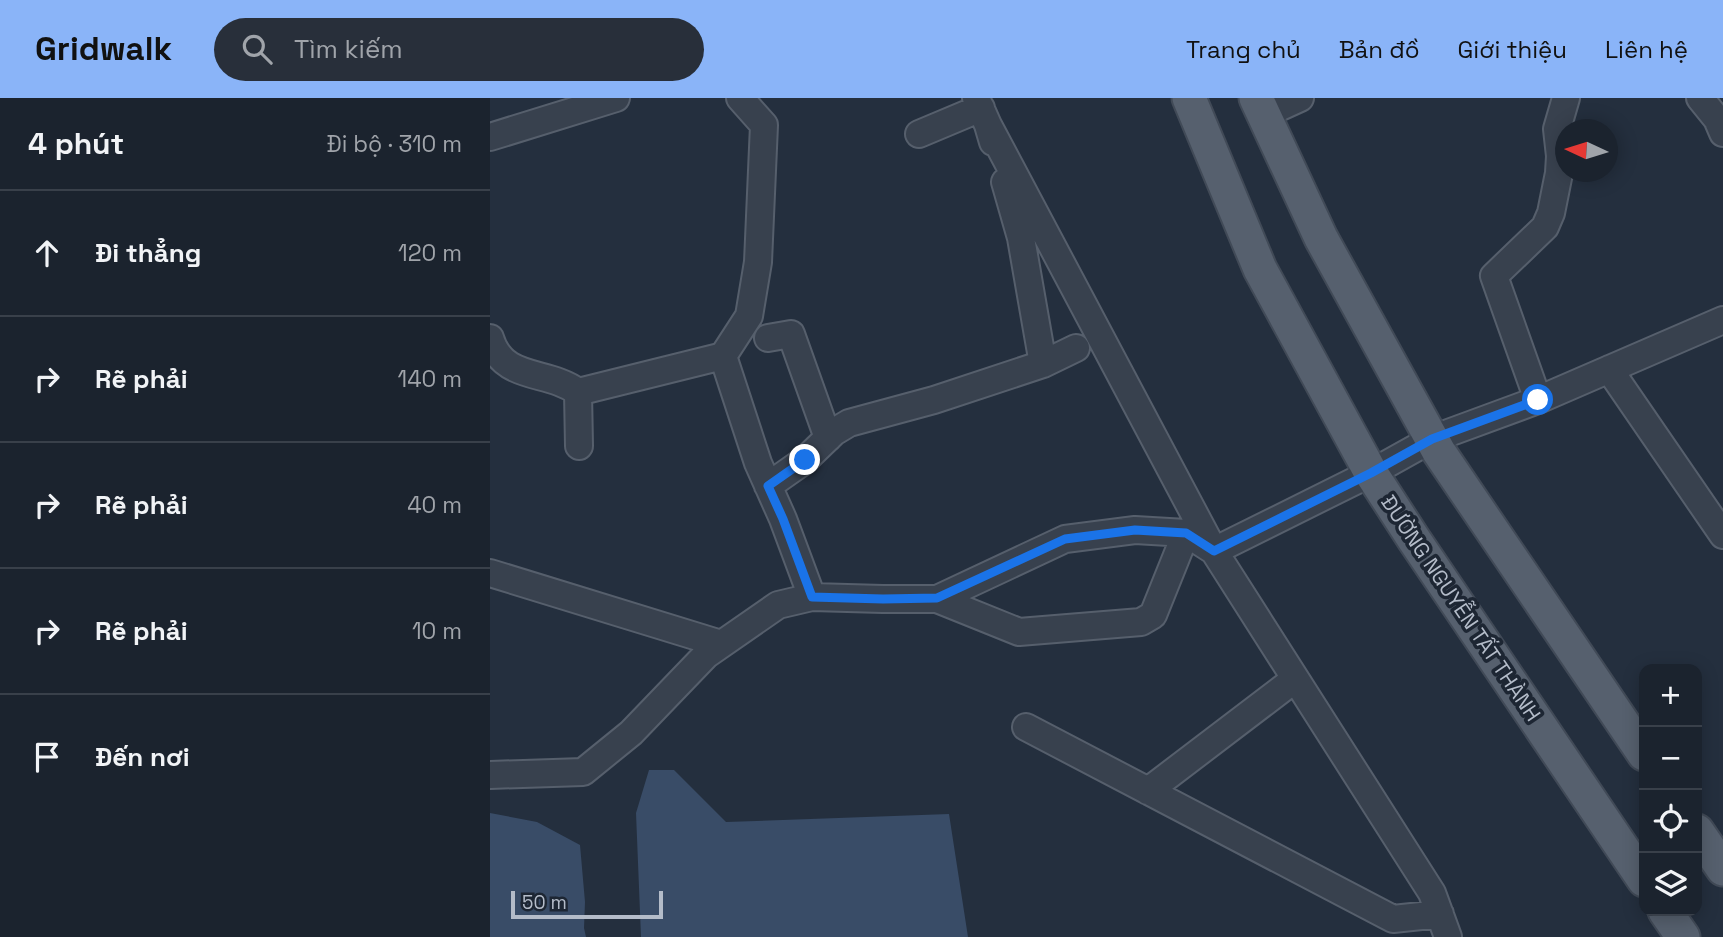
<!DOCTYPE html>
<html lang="vi">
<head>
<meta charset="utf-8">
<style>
  body { margin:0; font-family:"Space Grotesk",sans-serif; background:#282f3a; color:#f1f3f6 }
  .controls { position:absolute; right:21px; bottom:21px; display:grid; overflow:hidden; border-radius:14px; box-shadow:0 4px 18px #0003 }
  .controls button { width:63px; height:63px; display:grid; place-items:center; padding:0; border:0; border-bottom:2px solid #39404a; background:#1b232e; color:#f1f3f6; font:35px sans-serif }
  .compass { position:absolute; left:1065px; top:21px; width:63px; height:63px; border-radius:50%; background:#1b232e; box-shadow:0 4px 18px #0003; rotate:274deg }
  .scale { position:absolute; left:21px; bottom:18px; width:152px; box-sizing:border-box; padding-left:7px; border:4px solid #b4bcc9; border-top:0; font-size:19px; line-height:24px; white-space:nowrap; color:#b4bcc9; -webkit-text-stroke:5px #1d2633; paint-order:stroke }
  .stop { position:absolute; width:21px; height:21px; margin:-16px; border:5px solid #1a73e8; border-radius:50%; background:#fff }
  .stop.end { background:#1a73e8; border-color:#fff; box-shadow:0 2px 7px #0008 }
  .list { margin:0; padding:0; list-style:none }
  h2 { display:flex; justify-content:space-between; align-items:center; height:91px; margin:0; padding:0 28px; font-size:30px }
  h2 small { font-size:23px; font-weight:400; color:#a0a4aa }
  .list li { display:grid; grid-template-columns:46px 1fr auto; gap:21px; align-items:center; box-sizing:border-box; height:126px; padding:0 28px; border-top:2px solid #39404a }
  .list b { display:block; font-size:26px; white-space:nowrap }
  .list em { font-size:23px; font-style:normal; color:#a0a4aa }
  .icon { flex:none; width:38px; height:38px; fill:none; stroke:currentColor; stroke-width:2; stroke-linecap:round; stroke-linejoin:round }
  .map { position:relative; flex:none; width:1233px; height:839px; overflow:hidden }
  header { display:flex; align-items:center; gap:42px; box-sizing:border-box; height:98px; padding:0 35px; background:#8ab4f8; color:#111 }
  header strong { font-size:33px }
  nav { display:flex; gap:38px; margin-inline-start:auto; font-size:24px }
  .search { width:490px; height:63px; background:#282f3a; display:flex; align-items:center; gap:18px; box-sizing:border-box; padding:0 24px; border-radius:38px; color:#a0a4aa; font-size:26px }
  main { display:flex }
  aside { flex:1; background:#1b232e }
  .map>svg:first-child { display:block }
  .water { fill:#394c67 }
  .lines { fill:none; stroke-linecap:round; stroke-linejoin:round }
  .minor-casing { stroke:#565f6c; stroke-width:30 }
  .major-casing { stroke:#414a57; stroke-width:37 }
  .minor { stroke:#38414e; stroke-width:26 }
  .major { stroke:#56606e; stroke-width:33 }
  .route { stroke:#1a73e8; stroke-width:9 }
  .labels { text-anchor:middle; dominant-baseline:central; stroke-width:7; stroke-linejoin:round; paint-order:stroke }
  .street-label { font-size:21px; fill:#b4bcc9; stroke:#1d2633 }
</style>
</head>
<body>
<header>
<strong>Gridwalk</strong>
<div class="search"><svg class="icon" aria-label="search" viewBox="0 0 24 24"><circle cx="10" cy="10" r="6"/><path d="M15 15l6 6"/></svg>Tìm kiếm</div>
<nav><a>Trang chủ</a><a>Bản đồ</a><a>Giới thiệu</a><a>Liên hệ</a></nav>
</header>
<main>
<aside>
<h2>4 phút<small>Đi bộ · 310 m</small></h2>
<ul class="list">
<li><svg class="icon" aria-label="ahead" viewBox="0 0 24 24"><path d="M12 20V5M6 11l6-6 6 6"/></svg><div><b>Đi thẳng</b></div><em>120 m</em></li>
<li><svg class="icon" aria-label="right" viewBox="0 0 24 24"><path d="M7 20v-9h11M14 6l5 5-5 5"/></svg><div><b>Rẽ phải</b></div><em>140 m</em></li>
<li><svg class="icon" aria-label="right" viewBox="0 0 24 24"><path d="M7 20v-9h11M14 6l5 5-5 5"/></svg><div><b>Rẽ phải</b></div><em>40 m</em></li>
<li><svg class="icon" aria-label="right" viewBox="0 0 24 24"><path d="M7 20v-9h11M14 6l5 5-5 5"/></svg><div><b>Rẽ phải</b></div><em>10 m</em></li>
<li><svg class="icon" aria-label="arrive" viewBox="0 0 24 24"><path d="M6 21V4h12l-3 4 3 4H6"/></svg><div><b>Đến nơi</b></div></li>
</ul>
</aside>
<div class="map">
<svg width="1233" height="839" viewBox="0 0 1233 839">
  <rect width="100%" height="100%" fill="#242f3e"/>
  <!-- water -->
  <path class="water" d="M159,672h25l52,52 223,-8 19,123h-327l-5,-124z
    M0,715l47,9 43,23 5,57 -1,26 2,9h-96z"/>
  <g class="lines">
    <!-- minor casing -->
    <g class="minor-casing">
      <path id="minor" d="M250,0l24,27 -6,137 -9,54 -26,40 35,107 25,56 29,78
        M486,0l12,27 5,17
        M1210,0l17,21 6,14
        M773,17l37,-17
        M498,27l226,426 218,342 16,44
        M429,36l62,-26
        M0,39l126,-39
        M515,84l16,56 22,126
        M0,240c13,44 57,31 88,54l1,54
        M278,240l23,-4 37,104
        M1119,271l114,166
        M88,294l145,-36
        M1048,302l-44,-124 51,-49 6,-14 8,-40 1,-17 -3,-27 9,-31
        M278,388l37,-26 29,-28 15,-9 85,-23 109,-36 33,-16
        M0,475l231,71
        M447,501l82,33 122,-10 12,-7 33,-82
        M536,629l367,192 47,-5
        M0,677l93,-3 48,-39 75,-78 72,-50 34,-8 71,2h54l128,-60 70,-9 51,3 28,18 157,-78 61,-34 106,-39 185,-80
        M658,693l147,-112"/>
    </g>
    <!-- major casing -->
    <g class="major-casing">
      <path id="major" d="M699,0l71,171 111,204 42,65 231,342
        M766,0l65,140 118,214 205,302
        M1207,733l26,38
        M1175,813l18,26"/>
    </g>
    <!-- minor -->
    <use href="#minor" class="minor"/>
    <!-- major -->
    <use href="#major" class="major"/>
  </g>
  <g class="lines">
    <!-- route -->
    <path class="route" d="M315,362l-37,26 15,33 29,78 71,2 54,-1 128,-59 70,-9 51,3 28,18 157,-78 61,-34 106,-39"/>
  </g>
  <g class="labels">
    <!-- street labels -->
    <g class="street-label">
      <text transform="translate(971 510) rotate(56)">ĐƯỜNG NGUYỄN TẤT THÀNH</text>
    </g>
  </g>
</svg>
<div class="controls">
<button>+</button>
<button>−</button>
<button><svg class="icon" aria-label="locate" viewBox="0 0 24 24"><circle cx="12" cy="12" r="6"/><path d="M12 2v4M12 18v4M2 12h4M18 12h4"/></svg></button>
<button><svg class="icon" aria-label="layers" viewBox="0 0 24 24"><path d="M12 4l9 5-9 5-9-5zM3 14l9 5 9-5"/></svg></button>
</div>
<svg class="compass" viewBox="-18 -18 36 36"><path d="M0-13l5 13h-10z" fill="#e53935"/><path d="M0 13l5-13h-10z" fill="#a0a4aa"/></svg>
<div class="scale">50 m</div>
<div class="stop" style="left:1048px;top:302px"></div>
<div class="stop end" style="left:315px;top:362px"></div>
</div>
</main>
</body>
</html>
